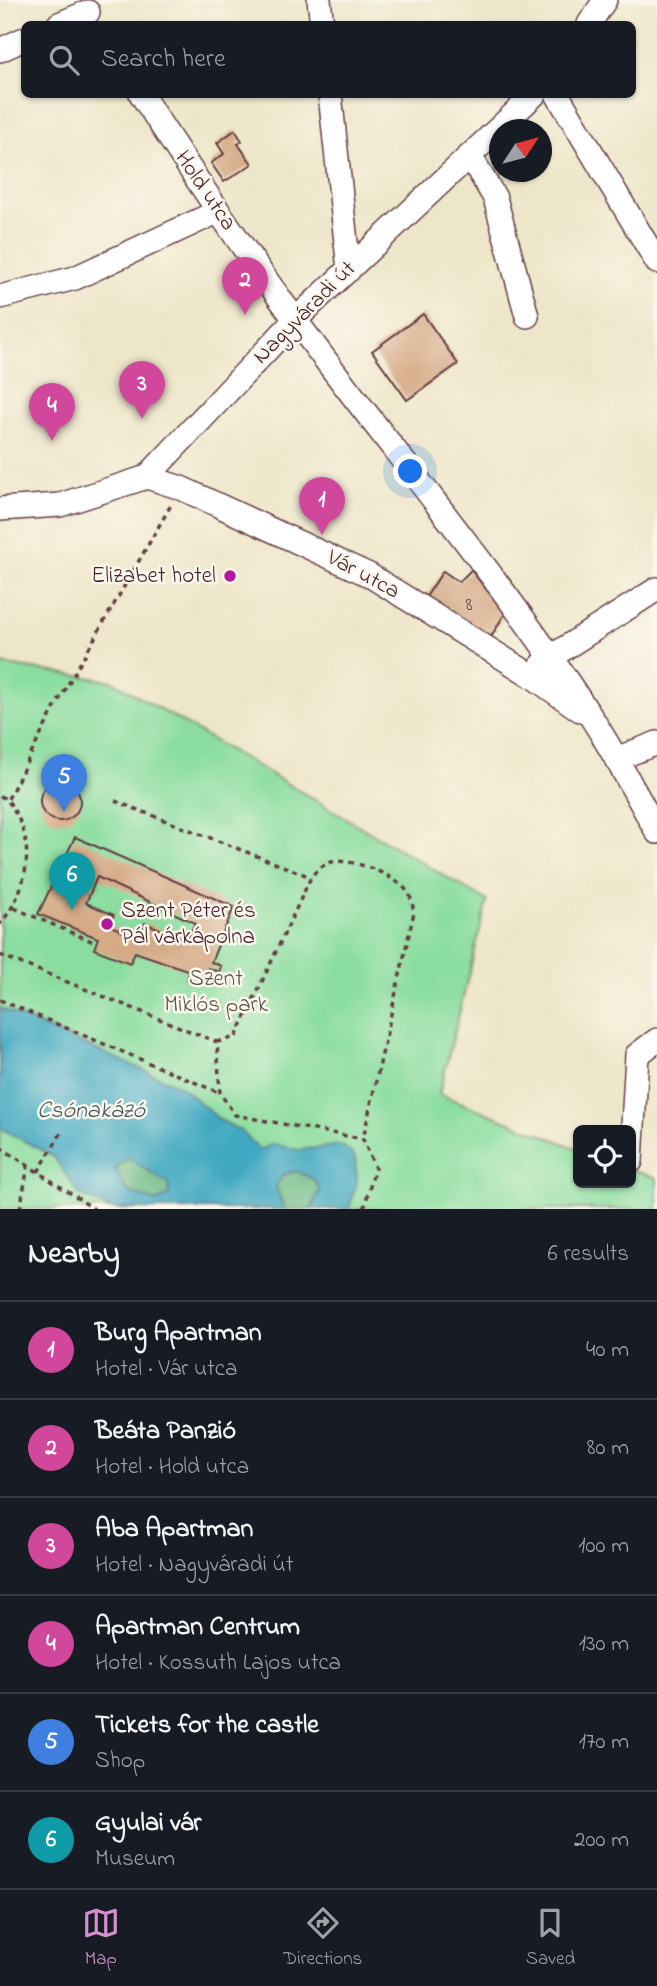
<!DOCTYPE html>
<html lang="en">
<head>
<meta charset="utf-8">
<style>
  body { margin:0; font-family:"Indie Flower",sans-serif; background:#20242c; color:#f1f3f6 }
  .controls { position:absolute; right:21px; bottom:21px; display:grid; overflow:hidden; border-radius:10px; box-shadow:0 2px 5px #0004 }
  .controls button { width:63px; height:63px; display:grid; place-items:center; padding:0; border:0; border-bottom:2px solid #363941; background:#171b24; color:#f1f3f6; font:35px sans-serif }
  .compass { position:absolute; left:489px; top:119px; width:63px; height:63px; border-radius:50%; background:#171b24; box-shadow:0 2px 5px #0004; rotate:54deg }
  .you { position:absolute; left:411px; top:472px; width:24px; height:24px; margin:-18px; border:5px solid #fff; border-radius:50%; background:#1a73e8; box-shadow:0 0 0 10px #1a73e833 }
  .badge { display:grid; place-items:center; width:46px; height:46px; border-radius:50%; background:#d690ce; color:#fff; font-size:23px; font-weight:700 }
  .pin { position:absolute; translate:-50% -58px; filter:drop-shadow(0 2px 4px #0008) }
  .pin::after { content:''; position:absolute; top:37px; width:24px; height:21px; background:inherit; clip-path:polygon(0 0,100% 0,50% 100%) }
  .list { margin:0; padding:0; list-style:none }
  h2 { display:flex; justify-content:space-between; align-items:center; height:91px; margin:0; padding:0 28px; font-size:30px }
  h2 small { font-size:23px; font-weight:400; color:#9ea1a6 }
  .list li { display:grid; grid-template-columns:46px 1fr auto; gap:21px; align-items:center; box-sizing:border-box; height:98px; padding:0 28px; border-top:2px solid #363941 }
  .list b { display:block; font-size:26px; white-space:nowrap }
  .list p { margin:0; font-size:23px; white-space:nowrap; color:#9ea1a6 }
  .list em { font-size:23px; font-style:normal; color:#9ea1a6 }
  .icon { flex:none; width:38px; height:38px; fill:none; stroke:currentColor; stroke-width:2; stroke-linecap:round; stroke-linejoin:round }
  .map { position:relative; flex:none; width:657px; height:1209px; overflow:hidden }
  .search { position:absolute; background:#171b24; box-shadow:0 2px 5px #0004; left:21px; right:21px; top:21px; height:77px; display:flex; align-items:center; gap:18px; box-sizing:border-box; padding:0 24px; border-radius:10px; color:#9ea1a6; font-size:26px }
  .sheet { height:679px; background:#171b24 }
  nav { display:flex; justify-content:space-around; align-items:center; box-sizing:border-box; height:98px; border-top:2px solid #363941; background:#171b24; font-size:19px; color:#9ea1a6 }
  nav a { display:grid; justify-items:center; gap:4px }
  nav .on { color:#d690ce }
  .map>svg:first-child { display:block }
  .green { fill:#8add9f; stroke:#6a7e65; stroke-width:2 }
  .forest { fill:#6fbc86; stroke:#5c6e58; stroke-width:2 }
  .water { fill:#40a8c1; stroke:#456476; stroke-width:2; fill-rule:evenodd }
  .building { fill:#d6aa87; fill-rule:evenodd }
  .lines { fill:none; stroke-linecap:round; stroke-linejoin:round }
  .minor-casing { stroke:#633d43; stroke-width:26 }
  .path { stroke:#633d43; stroke-width:3.5; stroke-dasharray:5 5; stroke-linecap:butt }
  .minor { stroke:#fff; stroke-width:23 }
  .poi-dot { fill:#b5179e; stroke:#fbf7ec; stroke-width:2.5 }
  .labels { text-anchor:middle; dominant-baseline:central; stroke-width:5; stroke-linejoin:round; paint-order:stroke }
  .number-label { font-size:19px; fill:#6d4242 }
  .street-label { font-size:23px; fill:#4a1f2b; stroke:#fbf7ec }
  .poi-label { font-size:23px; fill:#4a1f2b; stroke:#fbf7ec; text-anchor:end }
  .park-label { font-size:23px; fill:#5d584e; stroke:#fbf7ec }
  .water-label { font-size:24px; font-style:italic; fill:#465667; stroke:#fbf7ec }
</style>
</head>
<body>
<div class="map">
<svg width="657" height="1209" viewBox="0 0 657 1209">
  <rect width="100%" height="100%" fill="#fbf7ec"/>
  <filter id="ink" filterUnits="userSpaceOnUse"><feTurbulence type="fractalNoise" baseFrequency=".0143" numOctaves="2"/><feDisplacementMap in="SourceGraphic" scale="14" xChannelSelector="R" yChannelSelector="G"/><feConvolveMatrix kernelMatrix="1 2 1 2 8 2 1 2 1" color-interpolation-filters="sRGB"/></filter>
  <filter id="wash" filterUnits="userSpaceOnUse"><feTurbulence type="fractalNoise" baseFrequency=".00686" numOctaves="4" result="noise"/><feDisplacementMap in="SourceGraphic" scale="28" xChannelSelector="R" yChannelSelector="G"/><feGaussianBlur stdDeviation="1.57" result="paint"/><feColorMatrix in="noise" values="0 0 0 0 0 0 0 0 0 0 0 0 0 0 0 0 0 1.4 0 .05"/><feComposite in="paint" operator="in"/></filter>
  <g filter="url(#wash)">
    <rect width="100%" height="100%" fill="#eee6c9"/>
    <!-- green -->
    <path class="green" d="M0,664l112,17 375,220 -48,193 139,55v34h53v-13l26,8v31h-657z"/>
    <!-- forest -->
    <path class="forest" d="M128,1158l40,25 1,12 -13,7 -29,-11 -12,-23z
      M296,1171l17,8 7,10 -9,20h-27l-9,-23 9,-12z"/>
    <!-- water -->
    <path class="water" d="M0,1008l180,78 40,34 21,11 19,19 14,-6 25,6 43,-5 13,12 2,23 -8,29h-38l9,-20 -7,-10 -17,-8 -12,3 -8,12 8,23h-172l-33,-15 -26,-38 -53,-28zM128,1158l40,25 1,12 -13,7 -29,-11 -12,-23z"/>
    <g id="blocks">
      <!-- building -->
      <path class="building" d="M235,130l7,11 -4,3 14,20 -28,18 -13,-19 13,-9 -7,-11z
        M423,314l35,50 -51,36 -35,-49z
        M471,570l34,43 -14,24 -65,-40 17,-26 16,11z
        M40 801a20 20 0 1 1 40 0a20 20 0 1 1-40 0Z
        M75,837l159,70 -23,55 10,4 -2,6 -11,-4 -7,16 -14,-5 3,-8 -55,-19 -5,11 -36,-14 4,-11 -60,-24zM97,877l98,46 -8,17 -42,-17 -7,16 -29,-14 5,-10 -28,-12z"/>
    </g>
  </g>
  <g filter="url(#ink)">
    <use href="#blocks" fill-opacity="0" stroke="#633d43" stroke-width="2"/>
    <g class="lines">
      <!-- minor casing -->
      <g class="minor-casing">
        <path id="minor" d="M319,0l3,24
          M59,24l29,-12
          M589,24l16,-24
          M0,50l24,-11
          M141,94c49,76 99,151 153,224 98,133 207,260 297,399 24,37 45,77 66,115
          M330,94l19,176
          M557,94l100,168
          M470,156l25,42 32,118
          M0,297l75,-19 142,-66
          M147,477l34,11 188,87 163,101 48,34
          M0,509l60,-4 87,-28 148,-157 240,-226
          M541,666l10,-9 106,-68
          M616,759l41,-16
          M631,1161l6,-106 20,-15"/>
      </g>
      <!-- path -->
      <path class="path" d="M0,796c10,4 12,11 17,20 19,34 8,79 -17,108
        M8,799l47,-92 116,-202
        M115,801l196,76
        M14,908l82,35
        M0,955l217,87 3,51 15,22 128,24 12,29 -11,41
        M0,1000l220,93
        M217,1042l19,-5 75,-160c5,-6 10,-11 17,-14 19,-8 67,12 79,28 5,7 5,13 7,21l-51,227
        M0,1147l94,62
        M38,1172l25,-42
        M20,1209l8,-43"/>
      <!-- minor -->
      <use href="#minor" class="minor"/>
    </g>
  </g>
  <!-- markers -->
  <g class="poi-dot">
    <circle cx="230" cy="576" r="7"/>
    <circle cx="107" cy="924" r="7"/>
  </g>
  <g class="labels">
    <!-- number labels -->
    <g class="number-label">
      <text x="469" y="605">8</text>
    </g>
    <!-- street labels -->
    <g class="street-label">
      <text transform="translate(205 191) rotate(56)">Hold utca</text>
      <text transform="translate(305 313) rotate(-45)">Nagyváradi út</text>
      <text transform="translate(363 575) rotate(28)">Vár utca</text>
    </g>
    <!-- poi labels -->
    <g class="poi-label">
      <text x="216" y="576">Elizabet hotel</text>
      <text x="121" y="911" text-anchor="start">Szent Péter és<tspan x="121" dy="26">Pál várkápolna</tspan></text>
    </g>
    <!-- park labels -->
    <g class="park-label">
      <text x="216" y="979">Szent<tspan x="216" dy="26">Miklós park</tspan></text>
    </g>
    <!-- water labels -->
    <g class="water-label">
      <text x="91" y="1111">Csónakázó</text>
    </g>
  </g>
</svg>
<div class="controls">
<button><svg class="icon" aria-label="locate" viewBox="0 0 24 24"><circle cx="12" cy="12" r="6"/><path d="M12 2v4M12 18v4M2 12h4M18 12h4"/></svg></button>
</div>
<svg class="compass" viewBox="-18 -18 36 36"><path d="M0-13l5 13h-10z" fill="#e53935"/><path d="M0 13l5-13h-10z" fill="#9ea1a6"/></svg>
<div class="you"></div>
<div class="pin badge" style="left:322px;top:535px;background:#d1479c">1</div>
<div class="pin badge" style="left:245px;top:315px;background:#d1479c">2</div>
<div class="pin badge" style="left:142px;top:419px;background:#d1479c">3</div>
<div class="pin badge" style="left:52px;top:441px;background:#d1479c">4</div>
<div class="pin badge" style="left:64px;top:812px;background:#3f7fe0">5</div>
<div class="pin badge" style="left:72px;top:910px;background:#0f9aa8">6</div>
<div class="search"><svg class="icon" aria-label="search" viewBox="0 0 24 24"><circle cx="10" cy="10" r="6"/><path d="M15 15l6 6"/></svg>Search here</div>
</div>
<section class="sheet">
<h2>Nearby<small>6 results</small></h2>
<ul class="list">
<li><span class="badge" style="background:#d1479c">1</span><div><b>Burg Apartman</b><p>Hotel · Vár utca</p></div><em>40 m</em></li>
<li><span class="badge" style="background:#d1479c">2</span><div><b>Beáta Panzió</b><p>Hotel · Hold utca</p></div><em>80 m</em></li>
<li><span class="badge" style="background:#d1479c">3</span><div><b>Aba Apartman</b><p>Hotel · Nagyváradi út</p></div><em>100 m</em></li>
<li><span class="badge" style="background:#d1479c">4</span><div><b>Apartman Centrum</b><p>Hotel · Kossuth Lajos utca</p></div><em>130 m</em></li>
<li><span class="badge" style="background:#3f7fe0">5</span><div><b>Tickets for the castle</b><p>Shop</p></div><em>170 m</em></li>
<li><span class="badge" style="background:#0f9aa8">6</span><div><b>Gyulai vár</b><p>Museum</p></div><em>200 m</em></li>
</ul>
</section>
<nav>
<a class="on"><svg class="icon" aria-label="map" viewBox="0 0 24 24"><path d="M3 6l6-2 6 2 6-2v14l-6 2-6-2-6 2zM9 4v14M15 6v14"/></svg>Map</a>
<a><svg class="icon" aria-label="directions" viewBox="0 0 24 24"><path d="M12 3l9 9-9 9-9-9zM9 14v-3h6M13 9l2 2-2 2"/></svg>Directions</a>
<a><svg class="icon" aria-label="saved" viewBox="0 0 24 24"><path d="M7 4h10v16l-5-4-5 4z"/></svg>Saved</a>
</nav>
</body>
</html>
